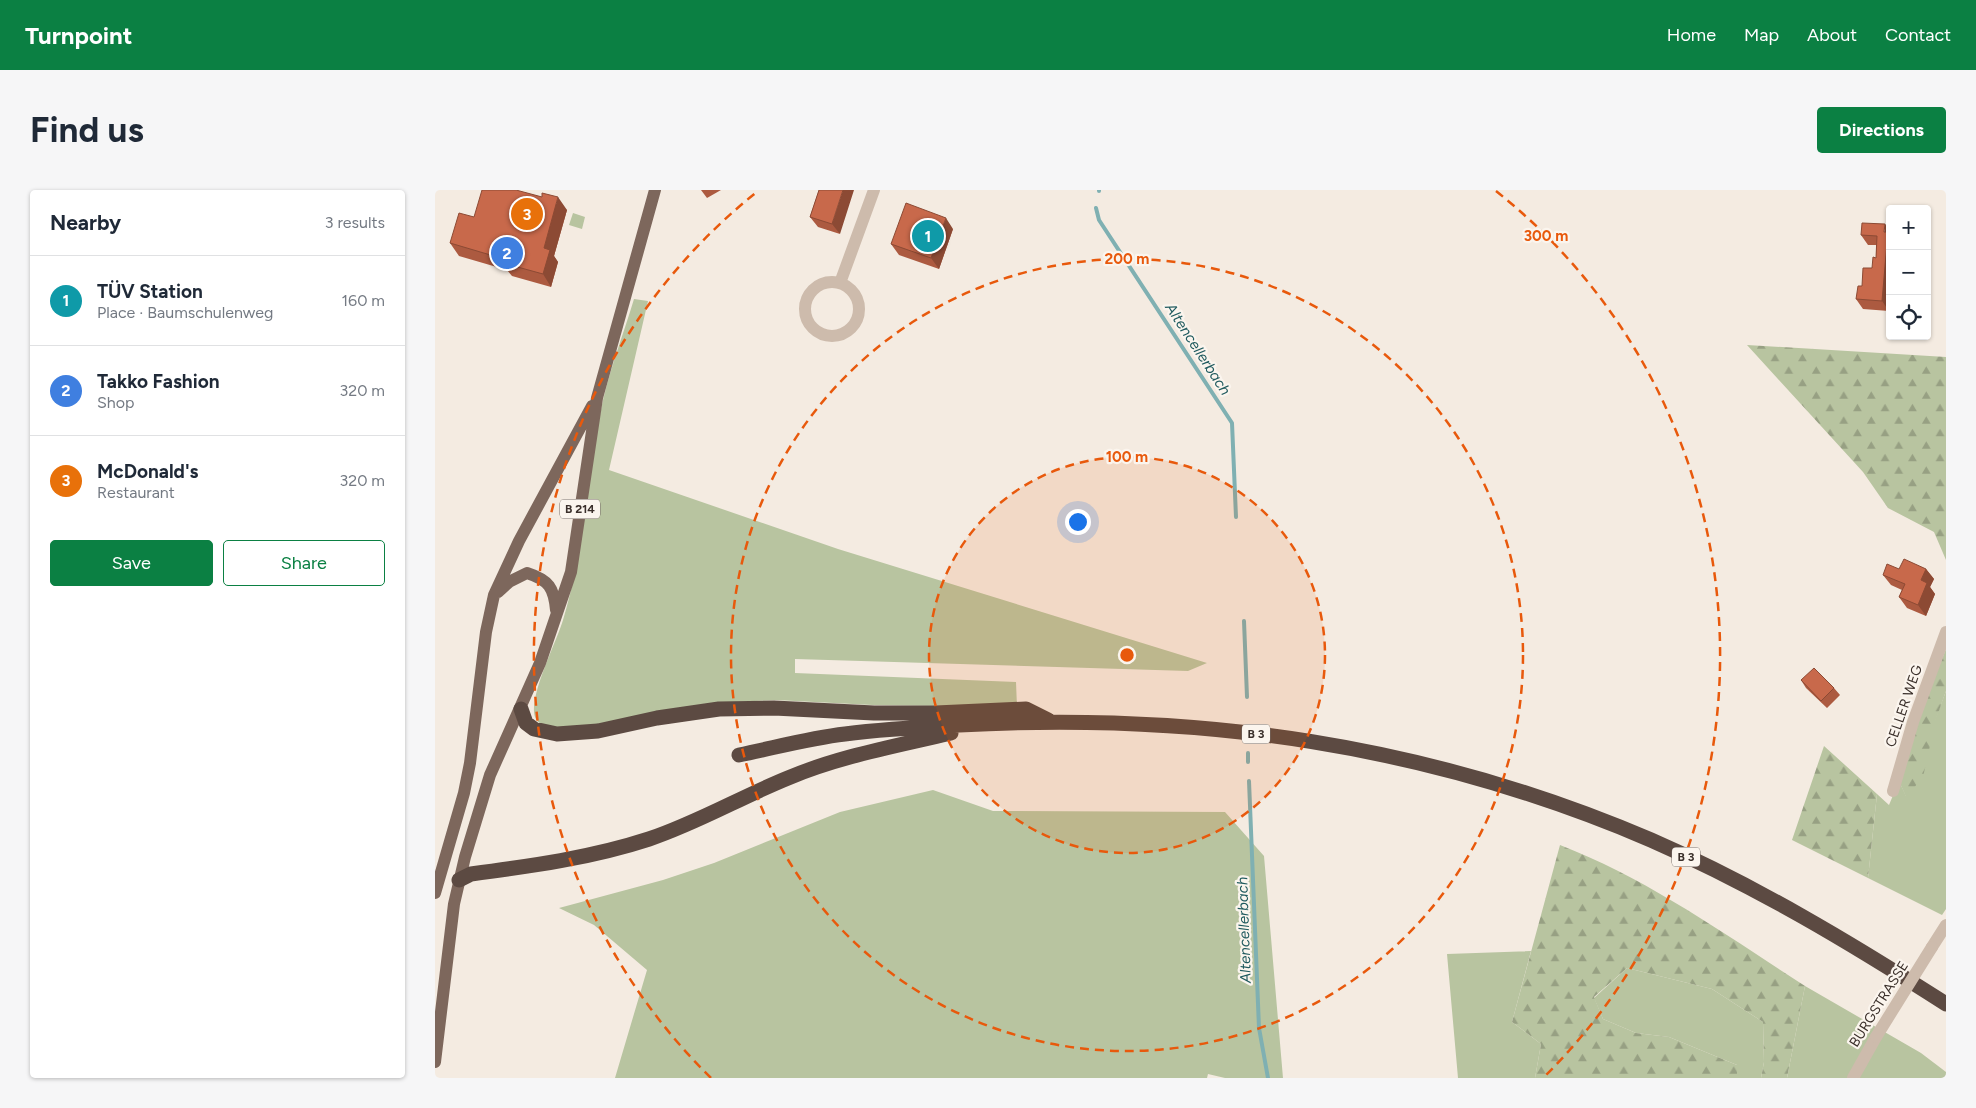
<!DOCTYPE html>
<html lang="en">
<head>
<meta charset="utf-8">
<style>
  body { margin:0; font-family:Figtree,sans-serif; background:#f6f6f7; color:#1f2937 }
  .controls { position:absolute; right:15px; top:15px; display:grid; overflow:hidden; border-radius:5px; box-shadow:0 1px 4px #0004 }
  .controls button { width:45px; height:45px; display:grid; place-items:center; padding:0; border:0; border-bottom:1px solid #e0e1e3; background:#fff; color:#1f2937; font:25px sans-serif }
  .you { position:absolute; left:642px; top:331px; width:18px; height:18px; margin:-12px; border:4px solid #fff; border-radius:50%; background:#1a73e8; box-shadow:0 0 0 8px #1a73e833 }
  .badge { display:grid; place-items:center; width:32px; height:32px; border-radius:50%; background:#0b8043; color:#fff; font-size:16px; font-weight:700 }
  .pin { position:absolute; translate:-50% -50%; border:2px solid #fff; box-shadow:0 1px 5px #0006 }
  .list { margin:0; padding:0; list-style:none }
  h2 { display:flex; justify-content:space-between; align-items:center; height:65px; margin:0; padding:0 20px; font-size:21px }
  h2 small { font-size:16px; font-weight:400; color:#747a83 }
  .list li { display:grid; grid-template-columns:32px 1fr auto; gap:15px; align-items:center; box-sizing:border-box; height:90px; padding:0 20px; border-top:1px solid #e0e1e3 }
  .list b { display:block; font-size:19px; white-space:nowrap }
  .list p { margin:0; font-size:16px; white-space:nowrap; color:#747a83 }
  .list em { font-size:16px; font-style:normal; color:#747a83 }
  .actions { display:flex; gap:10px; padding:15px 20px }
  .actions a { flex:1; padding:11px 0; border:1px solid #0b8043; border-radius:5px; text-align:center; font-size:18px; color:#0b8043 }
  .actions .main { background:#0b8043; color:#fff }
  .icon { flex:none; width:28px; height:28px; fill:none; stroke:currentColor; stroke-width:2; stroke-linecap:round; stroke-linejoin:round }
  .map { position:relative; flex:none; width:1511px; height:888px; overflow:hidden; border-radius:5px }
  header { display:flex; align-items:center; gap:30px; box-sizing:border-box; height:70px; padding:0 25px; background:#0b8043; color:#fff }
  header strong { font-size:24px }
  nav { display:flex; gap:28px; margin-inline-start:auto; font-size:18px }
  .intro { display:flex; align-items:center; justify-content:space-between; box-sizing:border-box; height:120px; padding:0 30px }
  h1 { margin:0; font-size:35px }
  .button { padding:12px 22px; border-radius:5px; background:#0b8043; color:#fff; font-size:18px; font-weight:700 }
  main { display:flex; gap:30px; padding:0 30px }
  aside { flex:1; background:#fff; border-radius:5px; box-shadow:0 1px 4px #0004 }
  .map>svg:first-child { display:block }
  .green { fill:#b8c4a0 }
  .forest { fill:url(#forest-firs) }
  .lines { fill:none; stroke-linecap:round; stroke-linejoin:round }
  .stream { stroke:#7fb0b2; stroke-width:4 }
  .minor { stroke:#cdbbac; stroke-width:12 }
  .major { stroke:#7d675c; stroke-width:12 }
  .highway { stroke:#5c4a42; stroke-width:15 }
  .minor-bridge { stroke:#cdbbac; stroke-width:12 }
  .wall { fill:#ac5a40 }
  .shaded-wall { fill:#8c4a34 }
  .building { fill:#c8694b; stroke:#8c4a34 }
  .ring { fill:none; stroke:#e8590c; stroke-width:2.5; stroke-dasharray:9 6 }
  .labels { text-anchor:middle; dominant-baseline:central; stroke-width:4.5; stroke-linejoin:round; paint-order:stroke }
  .shield { fill:#fbf5ee; stroke:#756b66; stroke-width:1 }
  .shield-label { font-size:12px; font-weight:bold; fill:#3b302b }
  .street-label { font-size:14px; fill:#3b302b; stroke:#fbf5ee }
  .water-label { font-size:15px; font-style:italic; fill:#1f5a5e; stroke:#fbf5ee }
  .centre { fill:#e8590c; stroke:#fbf5ee; stroke-width:2.5 }
  .ring-label { font-size:15px; text-anchor:middle; font-weight:bold; fill:#e8590c; stroke:#fbf5ee; stroke-width:4.5; stroke-linejoin:round; paint-order:stroke }
</style>
</head>
<body>
<header>
<strong>Turnpoint</strong>
<nav><a>Home</a><a>Map</a><a>About</a><a>Contact</a></nav>
</header>
<div class="intro"><h1>Find us</h1><a class="button">Directions</a></div>
<main>
<aside>
<h2>Nearby<small>3 results</small></h2>
<ul class="list">
<li><span class="badge" style="background:#0f9aa8">1</span><div><b>TÜV Station</b><p>Place · Baumschulenweg</p></div><em>160 m</em></li>
<li><span class="badge" style="background:#3f7fe0">2</span><div><b>Takko Fashion</b><p>Shop</p></div><em>320 m</em></li>
<li><span class="badge" style="background:#e8710a">3</span><div><b>McDonald's</b><p>Restaurant</p></div><em>320 m</em></li>
</ul>
<div class="actions"><a class="main">Save</a><a>Share</a></div>
</aside>
<div class="map">
<svg width="1511" height="888" viewBox="0 0 1511 888">
  <defs>
    <pattern id="forest-firs" width="22" height="20" patternUnits="userSpaceOnUse" patternTransform="scale(1.25)"><rect width="22" height="20" fill="#b8c4a0"/><path d="M5 1l3.5 6h-7zM16 11l3.5 6h-7z" fill="#97a083"/></pattern>
  </defs>
  <rect width="100%" height="100%" fill="#f4ebe1"/>
  <!-- green -->
  <path class="green" d="M138,23l12,4 -3,12 -13,-4z
    M199,109l14,2 -39,169 229,79 369,114 -19,8 -393,-12v14l221,9 1,25 -145,-2 -96,-5 -59,3 -157,28c-8,-3 -22,-5 -25,-14 -7,-20 22,-76 28,-97 22,-72 24,-147 40,-220 8,-34 21,-68 31,-101z
    M1511,501v218l-4,6 -74,-37 9,-84 12,11 10,-24 7,15z
    M498,600l60,21 232,1 39,44 19,222h-58l-17,-4 -1,4h-592l32,-108 -53,-45 -35,-17 104,-28 51,-17 126,-51z
    M1096,761l-19,71 29,22 -6,34h-77l-11,-124z
    M1192,778l85,21 51,33 1,40 -3,16h-24v-13l-68,-28 -33,-4 -33,-14 -9,-21z
    M1370,796l116,67 25,19v6h-159z"/>
  <!-- forest -->
  <path class="forest" d="M1312,155l199,12v203l-12,-28 -46,-24 -25,-36z
    M1511,459v42l-10,28 -13,58 -17,20 -7,-16 18,-60z
    M1389,556l53,48 -9,84 -76,-38z
    M1125,655c88,34 166,90 245,141l-18,92h-26l3,-16 -1,-40 -51,-33 -85,-21 -33,29 9,22 33,14 33,4 68,28v13h-202l6,-34 -29,-22z"/>
  <g class="lines">
    <!-- stream -->
    <path class="stream" d="M664,1v-1
      M661,18l3,12 133,203 4,94
      M809,431l3,76
      M813,563v9
      M814,591l10,247 9,50"/>
    <!-- minor -->
    <path class="minor" d="M370 119a27 27 0 1 1 54 0a27 27 0 1 1-54 0Z
      M405,93l34,-93
      M1458,601l20,-69 33,-90
      M1497,757l14,-22
      M1418,888l23,-41"/>
    <!-- major -->
    <path class="major" d="M63,402l11,-10 18,-9c22,7 27,15 29,37
      M0,703l29,-100 6,-30 16,-131 8,-37 25,-54 73,-135
      M0,872l19,-158 11,-47 25,-82 50,-112 31,-91 26,-174 58,-208"/>
    <!-- highway -->
    <path class="highway" d="M86,519l5,14 8,6 23,5 41,-3 59,-13 62,-9 55,-1 100,5h62l90,-4 22,11
      M304,565c35,-7 70,-17 106,-21 38,-5 76,-7 114,-9 242,-13 468,19 692,115 103,45 200,103 295,164
      M24,690l12,-6c60,-8 120,-16 178,-35 48,-16 92,-42 139,-61 52,-22 109,-32 163,-45"/>
    <!-- minor-bridge -->
    <path class="minor-bridge" d="M1441,847l56,-90"/>
  </g>
  <!-- wall -->
  <path class="wall" d="M266,0h20l-14,8z
    M384,0l21,44 -22,-7 -8,-10z
    M107,7l25,13 -13,46 4,6 -7,25 -39,-11 -5,-6 -48,-14 -9,-13 24,-26z
    M518,39l-14,40 -40,-14 -8,-11z
    M1455,41v71l-1,9 -26,-2 -7,-10 6,-13 10,-18 4,-10v-13h-8l-7,-10z
    M1464,379h27l8,10 -4,8 5,7 -9,22 -19,-8 -8,-11 3,-7 -11,-5 -8,-10z
    M1366,490l33,8 6,7 -13,13 -21,-20z"/>
  <!-- shaded-wall -->
  <path class="shaded-wall" d="M408,0h11l-14,44 -8,-10z
    M123,7l9,13 -13,46 4,6 -7,25 -8,-13 1,-26z
    M511,28l7,11 -14,40 -8,-11z
    M1450,34l5,7v71l-1,9 -7,-10z
    M1491,379l8,10 -4,8 5,7 -9,22 -8,-11 3,-25z"/>
  <!-- building -->
  <path class="building" d="M47,0h34l26,7v-4l16,4 -14,51 6,2 -7,24 -40,-11 1,-4 -54,-16 9,-30 15,4z
    M384,0h24l-11,34 -22,-7z
    M471,13l40,15 -15,40 -40,-14z
    M1427,33l23,1 -1,8h4l-6,69 -26,-2 2,-13h4l1,-18h9l1,-11 3,1 1,-22 -16,-1z
    M1469,369l22,10 -5,11 6,3 -9,22 -19,-8 6,-13 -22,-9 4,-11 12,5z
    M1379,478l20,20 -13,13 -20,-21z"/>
  <!-- distance rings -->
  <circle cx="692" cy="465" r="198" fill="#e8590c" fill-opacity=".12"/>
  <g class="ring">
    <circle cx="692" cy="465" r="198"/>
    <circle cx="692" cy="465" r="396"/>
    <path d="M276 888A593 593 0 0 1 323 1M1061 1A593 593 0 0 1 1108 888"/>
  </g>
  <g class="labels">
    <!-- shield labels -->
    <g class="shield">
      <rect x="125" y="309.5" width="40" height="19" rx="4"/>
      <rect x="807" y="534.5" width="28" height="19" rx="4"/>
      <rect x="1237" y="657.5" width="28" height="19" rx="4"/>
    </g>
    <g class="shield-label">
      <text x="145" y="319">B 214</text>
      <text x="821" y="544">B 3</text>
      <text x="1251" y="667">B 3</text>
    </g>
    <!-- street labels -->
    <g class="street-label">
      <text transform="translate(1469 516) rotate(-71)">CELLER WEG</text>
      <text transform="translate(1444 814) rotate(-58)">BURGSTRASSE</text>
    </g>
    <!-- water labels -->
    <g class="water-label">
      <text transform="translate(763 159) rotate(57)">Altencellerbach</text>
      <text transform="translate(809 740) rotate(-92)">Altencellerbach</text>
    </g>
  </g>
  <circle cx="692" cy="465" r="8" class="centre"/>
  <g class="ring-label">
    <text x="1111" y="51">300 m</text>
    <text x="692" y="74">200 m</text>
    <text x="692" y="272">100 m</text>
  </g>
</svg>
<div class="controls">
<button>+</button>
<button>−</button>
<button><svg class="icon" aria-label="locate" viewBox="0 0 24 24"><circle cx="12" cy="12" r="6"/><path d="M12 2v4M12 18v4M2 12h4M18 12h4"/></svg></button>
</div>
<div class="you"></div>
<div class="pin badge" style="left:493px;top:46px;background:#0f9aa8">1</div>
<div class="pin badge" style="left:72px;top:63px;background:#3f7fe0">2</div>
<div class="pin badge" style="left:92px;top:24px;background:#e8710a">3</div>
</div>
</main>
</body>
</html>
